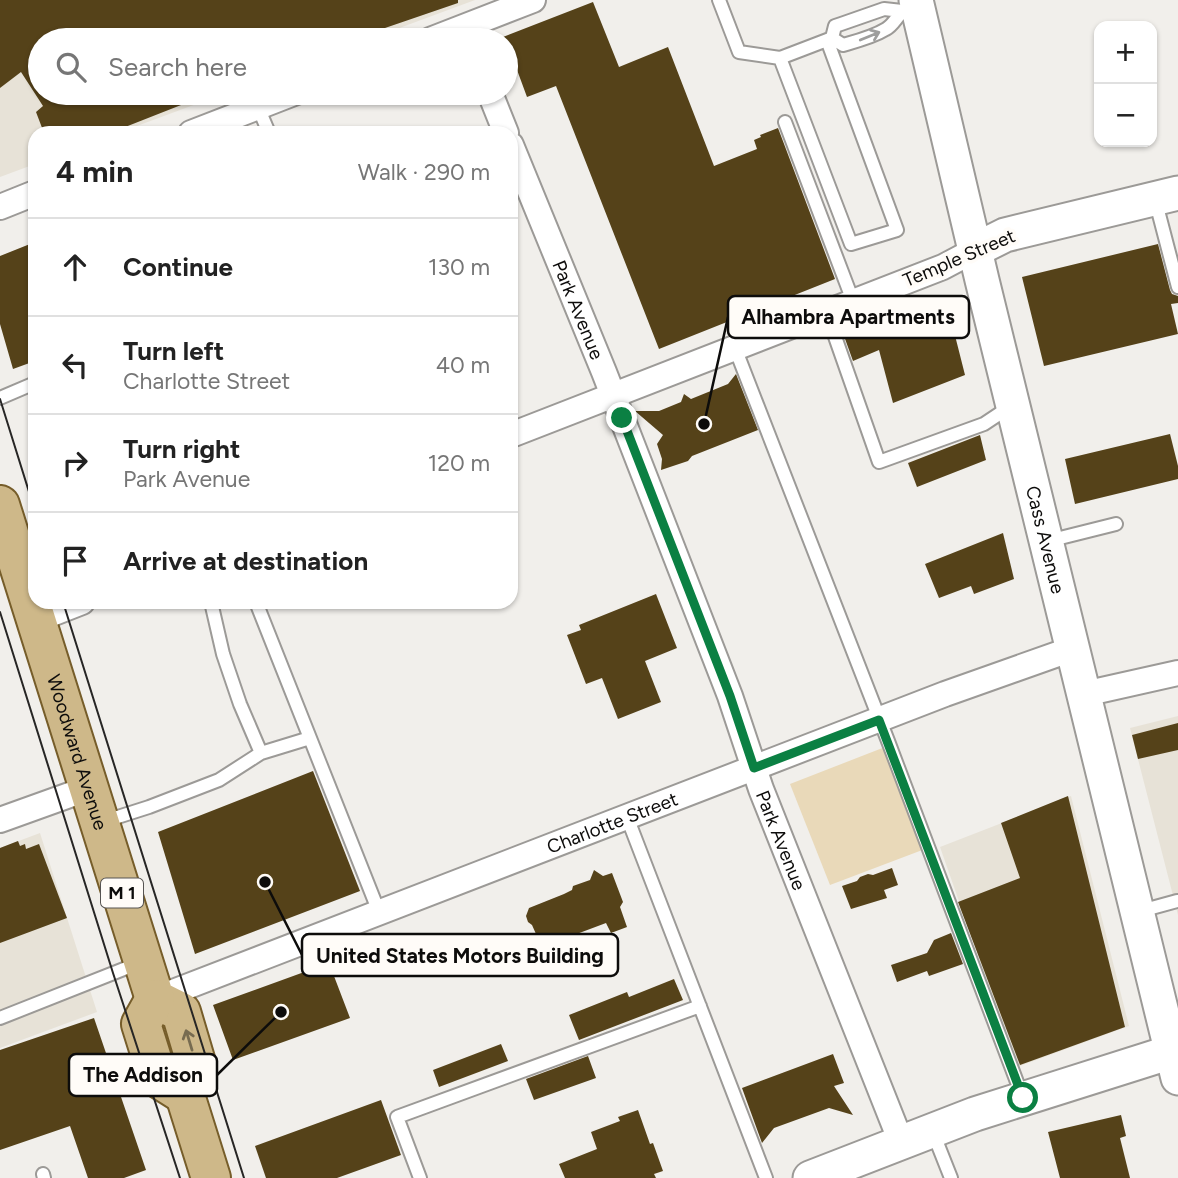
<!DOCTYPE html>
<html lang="en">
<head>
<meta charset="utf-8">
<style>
  body { margin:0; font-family:Figtree,sans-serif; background:#f6f6f6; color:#222 }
  .controls { position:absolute; right:21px; top:21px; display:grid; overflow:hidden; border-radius:14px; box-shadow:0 2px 5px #0004 }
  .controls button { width:63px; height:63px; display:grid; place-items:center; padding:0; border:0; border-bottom:2px solid #e0e0e0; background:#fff; color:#222; font:35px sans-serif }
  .stop { position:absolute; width:21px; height:21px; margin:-16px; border:5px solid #0b8043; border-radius:50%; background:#fff }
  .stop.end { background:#0b8043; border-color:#fff; box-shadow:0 2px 7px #0008 }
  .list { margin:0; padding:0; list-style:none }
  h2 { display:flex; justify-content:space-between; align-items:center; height:91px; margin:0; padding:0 28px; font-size:30px }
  h2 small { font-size:23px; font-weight:400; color:#767676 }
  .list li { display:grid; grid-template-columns:46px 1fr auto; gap:21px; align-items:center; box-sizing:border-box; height:98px; padding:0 28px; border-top:2px solid #e0e0e0 }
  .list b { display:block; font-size:26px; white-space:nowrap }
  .list p { margin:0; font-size:23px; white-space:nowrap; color:#767676 }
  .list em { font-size:23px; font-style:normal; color:#767676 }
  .icon { flex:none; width:38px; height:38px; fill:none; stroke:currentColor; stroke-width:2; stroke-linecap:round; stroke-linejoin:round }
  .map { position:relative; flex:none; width:1178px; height:1178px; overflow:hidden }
  .search { position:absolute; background:#fff; box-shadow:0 2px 5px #0004; left:28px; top:28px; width:490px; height:77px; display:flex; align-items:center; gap:18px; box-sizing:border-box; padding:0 24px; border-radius:38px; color:#767676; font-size:26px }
  .panel { position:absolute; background:#fff; box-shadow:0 2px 5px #0004; left:28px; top:126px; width:490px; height:483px; border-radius:21px }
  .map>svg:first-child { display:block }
  .built { fill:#e7e2d7 }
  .green { fill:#e9d9b9 }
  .building { fill:#554219 }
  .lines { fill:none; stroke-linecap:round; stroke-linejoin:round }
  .lane-casing { stroke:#9c9a97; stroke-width:16 }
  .street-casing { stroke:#9c9a97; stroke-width:28 }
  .secondary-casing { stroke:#9c9a97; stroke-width:37 }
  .primary-casing { stroke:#765d2a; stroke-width:42 }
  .lane { stroke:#fff; stroke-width:12 }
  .street { stroke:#fff; stroke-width:24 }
  .secondary { stroke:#fff; stroke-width:33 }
  .primary { stroke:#ceb889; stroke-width:38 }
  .tram { stroke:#272625; stroke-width:2 }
  .oneway { stroke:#9e9e9d }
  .oneway2 { stroke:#776b50 }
  .route { stroke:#0b8043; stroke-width:9 }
  .labels { text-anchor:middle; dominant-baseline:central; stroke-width:7; stroke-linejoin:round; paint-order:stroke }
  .shield { fill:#fffcf8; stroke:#565452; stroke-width:2 }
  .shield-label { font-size:18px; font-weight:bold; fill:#0d0c0b }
  .street-label { font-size:19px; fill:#0d0c0b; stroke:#fffcf8 }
  .leader { fill:none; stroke:#0d0c0b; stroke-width:2.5 }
  .callout-dot { fill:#0d0c0b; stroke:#fffcf8; stroke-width:2.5 }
  .callout { fill:#fffcf8; stroke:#0d0c0b; stroke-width:2.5 }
  .callout-label { font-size:21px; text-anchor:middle; font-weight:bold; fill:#0d0c0b }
</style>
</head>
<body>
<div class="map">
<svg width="1178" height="1178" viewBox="0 0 1178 1178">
  <rect width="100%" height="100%" fill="#f1efeb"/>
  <!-- built -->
  <path class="built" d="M0,0h475l-108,40h-327v53h186l-108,40h-83v31l-35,13z
    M1178,716v199l-48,-187z
    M1071,796l58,230 -112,41 -77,-220z
    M40,833l57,179 -97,36v-200z"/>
  <!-- green -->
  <path class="green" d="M885,747l40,102 -95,36 -40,-101z"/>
  <!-- building -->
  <path class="building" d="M0,0h458v3l-108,37h-310v53h168l1,1 -99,39h-66l-8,-21 7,-6 -22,-34 -21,16z
    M593,2l26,65 49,-20 46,119 43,-17 -3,-9 7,-3 -1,-2 18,-7 57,151 -176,70 -103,-263 -29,11 -21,-57 -3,-3z
    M35,242v119l-22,8 -13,-45v-68z
    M1158,244l12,46 2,4 6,2v7l-7,1 7,30 -134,32 -22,-89z
    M945,296l20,79 -72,28 -14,-53 -26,11 -9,-25z
    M736,374l22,56 -66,26 -4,5 -27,9 1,-11 -5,-15 6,-9 -28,-24h24l22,-9 3,-8 7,5 37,-15z
    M1170,434l8,32v13l-103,25 -10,-45z
    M980,435l6,25 -69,27 -9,-24z
    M1003,533l11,46 -40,15 -3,-8 -32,12 -14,-34z
    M656,594l21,54 -32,13 16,41 -43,17 -16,-41 -16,6 -19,-49 14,-5 -2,-5z
    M1178,723v27l-40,9 -6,-24z
    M313,771l47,120 -165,63 -37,-122z
    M1068,796l57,231 -105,38 -62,-163 62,-24 -19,-55z
    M18,841l2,5 5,-2 1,5 13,-5 28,74 -67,25v-95z
    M892,868l6,17 -14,5 3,8 -36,11 -9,-23 15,-5 3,-4 8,-3 5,1z
    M594,870l9,6 9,-3 11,29 -3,5 7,20 -16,6 -5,-10 -32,12 8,21 -32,12 -4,-12 -4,-2 -4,-7 2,-4 -8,-18 -4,-3 -2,-6 3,-8 35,-14 8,-4 1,-4 17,-6z
    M951,933l12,31 -34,12 -2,-5 -30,11 -6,-17 36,-12 7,-13z
    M329,963l21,55 -117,42 -20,-55z
    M674,979l9,21 -104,40 -10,-25 58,-23 2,5z
    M94,1018l52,152 -22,8h-36l-18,-52 -70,24v-100z
    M501,1044l7,17 -69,26 -6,-17z
    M833,1054l11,29 -10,3 19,29 -24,-7 -55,20 -12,15 -20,-55z
    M588,1056l8,22 -62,22 -8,-21z
    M381,1100l20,55 -64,23h-71l-11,-32z
    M638,1110l12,34 3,-1 10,28 -9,3 2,4h-91l-6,-14 38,-15 -6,-17 29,-11 -2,-4z
    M1121,1115l5,21 -6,2 10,40h-70l-12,-46z"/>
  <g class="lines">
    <!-- lane casing -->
    <g class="lane-casing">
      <path id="lane" d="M719,0l20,52 41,6 47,-18
        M832,38l11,7c14,-4 30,-8 43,-16 8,-4 11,-14 19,-19
        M780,58l71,186 46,-14 -70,-190 5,-2 3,-12 6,-2 43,-15 18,2
        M258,107l11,26
        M785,122l68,179
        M1155,199l23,88
        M826,311l53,151 105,-38 27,-18
        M735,348l153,393 135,357
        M0,398l35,-15
        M1048,541l68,-17
        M211,602l12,52 17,50 21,49 49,-15
        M256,602l123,310
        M627,817l139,361
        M102,822l47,-15 70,-27 42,-27
        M1137,912l40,-11
        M0,1018l139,-55
        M932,1130l19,48
        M43,1174l1,4
        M420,1178l-23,-61 303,-111"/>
    </g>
    <!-- street casing -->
    <g class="street-casing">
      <g id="street">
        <path d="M430,40l103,-40"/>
        <path d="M490,93l16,40"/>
        <path d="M191,133l103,-40"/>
        <path id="s1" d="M511,145l93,227 126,324 31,93 140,353"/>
        <path d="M0,207l35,-14"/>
        <path d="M511,435l432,-168 32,-17"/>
        <path d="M36,620l46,-18"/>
        <path d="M1084,694l94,-21"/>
        <path d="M0,820l89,-32"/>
        <path id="s2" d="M155,999l790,-305 127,-45"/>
      </g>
    </g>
    <!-- secondary casing -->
    <g class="secondary-casing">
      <g id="secondary">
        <path id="s3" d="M916,0l66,280 196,798"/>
        <path d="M975,250l30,-15 173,-42"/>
        <path d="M810,1178l165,-64 196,-62"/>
      </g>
    </g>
    <!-- primary casing -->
    <g class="primary-casing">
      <g id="primary">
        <path id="s4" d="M0,505l155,494 26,13 16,54 -12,29 26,83"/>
        <path d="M155,999l-14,25 17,54 27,17"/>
      </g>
    </g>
    <!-- lane -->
    <use href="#lane" class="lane"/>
    <!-- street -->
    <use href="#street" class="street"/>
    <!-- secondary -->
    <use href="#secondary" class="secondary"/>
    <!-- primary -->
    <use href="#primary" class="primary"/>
    <!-- tram -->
    <path class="tram" d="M0,399l35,112
      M63,602l181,576
      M0,612l113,361 67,205"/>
  </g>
  <!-- one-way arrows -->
  <defs><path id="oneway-shaft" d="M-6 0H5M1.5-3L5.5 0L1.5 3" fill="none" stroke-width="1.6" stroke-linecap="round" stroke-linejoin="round" transform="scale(1.75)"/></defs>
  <use class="oneway" href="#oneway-shaft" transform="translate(870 36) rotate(-22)"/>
  <use class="oneway2" href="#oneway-shaft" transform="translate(189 1040) rotate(-107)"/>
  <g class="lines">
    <!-- route -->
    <path class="route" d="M622,418l108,278 24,72 125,-48 144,378"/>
  </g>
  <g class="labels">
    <!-- shield labels -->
    <rect class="shield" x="101" y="878.5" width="42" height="29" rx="5"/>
    <g class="shield-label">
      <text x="122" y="893">M 1</text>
    </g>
    <!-- street labels -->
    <g class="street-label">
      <text transform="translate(959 258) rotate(-23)">Temple Street</text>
      <text stroke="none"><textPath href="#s1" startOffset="178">Park Avenue</textPath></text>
      <text stroke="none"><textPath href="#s3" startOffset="555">Cass Avenue</textPath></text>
      <text stroke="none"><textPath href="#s4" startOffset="259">Woodward Avenue</textPath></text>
      <text stroke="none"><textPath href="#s2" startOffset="490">Charlotte Street</textPath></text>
      <text stroke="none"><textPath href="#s1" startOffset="746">Park Avenue</textPath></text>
    </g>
  </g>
  <!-- callouts -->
  <path class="leader" d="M704 424L728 317M265 882L302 955M281 1012L217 1075"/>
  <g class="callout-dot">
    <circle cx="704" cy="424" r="7"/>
    <circle cx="265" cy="882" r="7"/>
    <circle cx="281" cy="1012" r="7"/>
  </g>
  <g class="callout">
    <rect x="728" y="296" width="241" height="42" rx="7"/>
    <rect x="302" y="934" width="316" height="42" rx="7"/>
    <rect x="69" y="1054" width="148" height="42" rx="7"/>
  </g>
  <g class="callout-label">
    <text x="848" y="324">Alhambra Apartments</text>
    <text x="460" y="963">United States Motors Building</text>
    <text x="143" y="1082">The Addison</text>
  </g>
</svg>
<div class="controls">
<button>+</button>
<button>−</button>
</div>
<div class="stop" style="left:1023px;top:1098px"></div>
<div class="stop end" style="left:622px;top:418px"></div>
<div class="search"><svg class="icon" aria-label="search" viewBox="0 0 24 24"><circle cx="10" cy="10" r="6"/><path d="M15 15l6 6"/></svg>Search here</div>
<section class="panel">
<h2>4 min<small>Walk · 290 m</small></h2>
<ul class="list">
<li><svg class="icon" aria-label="ahead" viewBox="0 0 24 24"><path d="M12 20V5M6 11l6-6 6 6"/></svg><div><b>Continue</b></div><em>130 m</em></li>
<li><svg class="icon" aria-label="left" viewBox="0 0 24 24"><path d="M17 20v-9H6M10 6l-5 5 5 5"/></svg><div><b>Turn left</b><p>Charlotte Street</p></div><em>40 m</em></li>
<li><svg class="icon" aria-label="right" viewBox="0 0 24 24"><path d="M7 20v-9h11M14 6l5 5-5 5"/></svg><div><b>Turn right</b><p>Park Avenue</p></div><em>120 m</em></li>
<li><svg class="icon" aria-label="arrive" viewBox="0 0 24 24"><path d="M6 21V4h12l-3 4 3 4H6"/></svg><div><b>Arrive at destination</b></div></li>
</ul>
</section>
</div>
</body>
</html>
